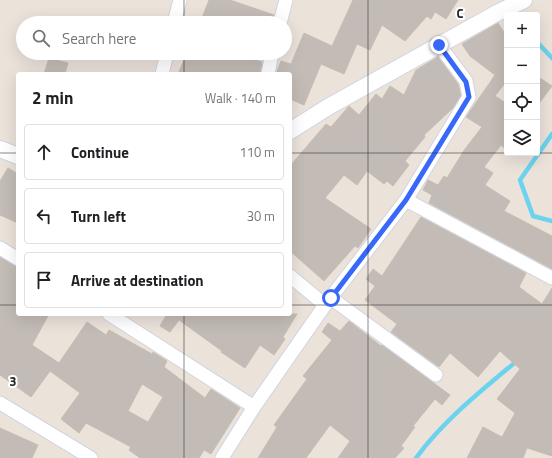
<!DOCTYPE html>
<html lang="en">
<head>
<meta charset="utf-8">
<style>
  body { margin:0; font-family:"Titillium Web",sans-serif; background:#f2f2f2; color:#202124 }
  .controls { position:absolute; right:12px; top:12px; display:grid; overflow:hidden; border-radius:4px; box-shadow:0 4px 16px #0002 }
  .controls button { width:36px; height:36px; display:grid; place-items:center; padding:0; border:0; border-bottom:1px solid #e0e0e0; background:#fff; color:#202124; font:20px sans-serif }
  .stop { position:absolute; width:12px; height:12px; margin:-9px; border:3px solid #3868f9; border-radius:50%; background:#fff }
  .stop.end { background:#3868f9; border-color:#fff; box-shadow:0 1px 4px #0008 }
  .list { margin:0; padding:0; list-style:none }
  h2 { display:flex; justify-content:space-between; align-items:center; height:52px; margin:0; padding:0 16px; font-size:17px }
  h2 small { font-size:13px; font-weight:400; color:#757577 }
  .list li { display:grid; grid-template-columns:26px 1fr auto; gap:12px; align-items:center; box-sizing:border-box; height:56px; margin:0 8px 8px; padding:0 8px; border:1px solid #e0e0e0; border-radius:4px }
  .list b { display:block; font-size:15px; white-space:nowrap }
  .list em { font-size:13px; font-style:normal; color:#757577 }
  .icon { flex:none; width:22px; height:22px; fill:none; stroke:currentColor; stroke-width:2; stroke-linecap:round; stroke-linejoin:round }
  .map { position:relative; flex:none; width:552px; height:458px; overflow:hidden }
  .search { position:absolute; background:#fff; box-shadow:0 4px 16px #0002; left:16px; top:16px; width:276px; height:44px; display:flex; align-items:center; gap:10px; box-sizing:border-box; padding:0 14px; border-radius:22px; color:#757577; font-size:15px }
  .panel { position:absolute; background:#fff; box-shadow:0 4px 16px #0002; left:16px; top:72px; width:276px; height:244px; border-radius:4px }
  .map>svg:first-child { display:block }
  .lines { fill:none; stroke-linecap:round; stroke-linejoin:round }
  .stream { stroke:#6cd3ee; stroke-width:4.5 }
  .building { fill:#c3bcb6; stroke:#c6beb4; fill-rule:evenodd }
  .minor-casing { stroke:#cfd4e1; stroke-width:15 }
  .tertiary-casing { stroke:#cfd4e1; stroke-width:18 }
  .minor { stroke:#fff; stroke-width:13 }
  .tertiary { stroke:#fff; stroke-width:16 }
  .route { stroke:#3868f9; stroke-width:5 }
  .grid { fill:none; stroke:#282828; stroke-width:1; stroke-opacity:0.55 }
  .grid-label { font-size:13px; text-anchor:middle; font-weight:bold; fill:#282828; stroke:#fff; stroke-width:4; stroke-linejoin:round; paint-order:stroke }
</style>
</head>
<body>
<div class="map">
<svg width="552" height="458" viewBox="0 0 552 458">
  <rect width="100%" height="100%" fill="#ebe2da"/>
  <g class="lines">
    <!-- stream -->
    <path class="stream" d="M537,42l15,16
      M552,134l-32,46 13,36 19,5
      M416,458c28,-38 66,-68 102,-98"/>
  </g>
  <!-- building -->
  <path class="building" d="M209,0h21l44,15 -2,8h-72z
    M353,0h105l-12,19 -11,-7 -4,7 -4,-3 -22,25 -23,-16 -12,25 -13,-6 -13,30 -23,-10 -17,41 -14,-6v-25h-14l5,-13 10,3 13,-31 28,13z
    M498,23l9,14v47l-2,-1 -10,13 12,8v46l-6,-5 -17,22 9,6 -8,12 25,16 -6,10 48,25v33l-123,-66 3,-8 -9,-5 5,-10 10,5 6,-9 3,2 18,-29 17,-22 -16,-10 29,-42 -25,-19 -8,-12z
    M187,53h59l-1,3 17,6 -2,12h-82z
    M438,57l20,27 3,11 -8,13 -29,27 1,2 -20,24 4,4 -16,21 -6,-5 -3,3 -17,-13 -10,14 -13,-10 -19,23 46,31 -13,19 -3,-2 -31,35 -34,-30v-85l36,-42 5,3 18,-21 10,9 17,-21 6,5 8,-13 14,9 12,-25z
    M49,58l19,5 -3,11h-21z
    M537,76l15,10 -15,20z
    M8,168l10,6v49l-18,-8v-34z
    M421,217l105,56 -7,14 23,17 10,-16v168l-25,-8 -4,10h-56l16,-31 19,10 13,-24 -18,-14 23,-30 -20,-18 -22,26 -28,-24 -11,14 -48,-35 6,-8 -32,-24 10,-14 -9,-7 7,-10 9,7z
    M0,257l18,10v47h31l-17,31 27,18 28,-41 19,13 3,-5 43,24 1,-2 14,9 -3,6 41,31 6,-9 29,19 -29,46 -7,-4 -5,8h-59l-11,-8 2,-3 -45,-24 -7,10 -18,-14 19,-26 -30,-22 -19,26 -31,-22zM142,384l21,13 -15,25 -20,-11z
    M167,314h130l-14,23 2,2 -11,16 -14,-10 -15,23 -24,-16 1,-1 -43,-31 -9,12 -10,-6z
    M349,321l32,25 1,-1 68,50 -8,10 -7,-6 -22,27 2,1 -14,19 3,2 -9,10h-57l12,-17 -20,-16 -24,33h-48l19,-31 -3,-2 33,-46 -4,-3 29,-36 -10,-8 6,-9 12,8z
    M0,428l38,17 -6,13h-32z"/>
  <g class="lines">
    <!-- minor casing -->
    <g class="minor-casing">
      <path id="minor" d="M174,23l6,-23
        M280,23l6,-23
        M162,74l5,-21
        M268,74l4,-21
        M406,200l146,78
        M0,248l18,11
        M290,276l35,29
        M331,298l105,77
        M109,314l145,93
        M0,403l91,55
        M222,458l32,-51 71,-102 81,-105 63,-103 -3,-16 -27,-36"/>
    </g>
    <!-- tertiary casing -->
    <g class="tertiary-casing">
      <path id="tertiary" d="M290,131l38,-24 169,-94 27,-13
        M0,149l18,7"/>
    </g>
    <!-- minor -->
    <use href="#minor" class="minor"/>
    <!-- tertiary -->
    <use href="#tertiary" class="tertiary"/>
  </g>
  <g class="lines">
    <!-- route -->
    <path class="route" d="M331,298l75,-98 63,-103 -3,-15 -27,-37"/>
  </g>
  <!-- grid -->
  <path class="grid" d="M184,0v23M368,0v458M184,53v21M0,153h18M290,153h217M537,153h15M0,305h18M290,305h262M184,314v144"/>
  <g class="grid-label">
    <text x="460" y="18">C</text>
    <text x="13" y="386">3</text>
  </g>
</svg>
<div class="controls">
<button>+</button>
<button>−</button>
<button><svg class="icon" aria-label="locate" viewBox="0 0 24 24"><circle cx="12" cy="12" r="6"/><path d="M12 2v4M12 18v4M2 12h4M18 12h4"/></svg></button>
<button><svg class="icon" aria-label="layers" viewBox="0 0 24 24"><path d="M12 4l9 5-9 5-9-5zM3 14l9 5 9-5"/></svg></button>
</div>
<div class="stop" style="left:331px;top:298px"></div>
<div class="stop end" style="left:439px;top:45px"></div>
<div class="search"><svg class="icon" aria-label="search" viewBox="0 0 24 24"><circle cx="10" cy="10" r="6"/><path d="M15 15l6 6"/></svg>Search here</div>
<section class="panel">
<h2>2 min<small>Walk · 140 m</small></h2>
<ul class="list">
<li><svg class="icon" aria-label="ahead" viewBox="0 0 24 24"><path d="M12 20V5M6 11l6-6 6 6"/></svg><div><b>Continue</b></div><em>110 m</em></li>
<li><svg class="icon" aria-label="left" viewBox="0 0 24 24"><path d="M17 20v-9H6M10 6l-5 5 5 5"/></svg><div><b>Turn left</b></div><em>30 m</em></li>
<li><svg class="icon" aria-label="arrive" viewBox="0 0 24 24"><path d="M6 21V4h12l-3 4 3 4H6"/></svg><div><b>Arrive at destination</b></div></li>
</ul>
</section>
</div>
</body>
</html>
